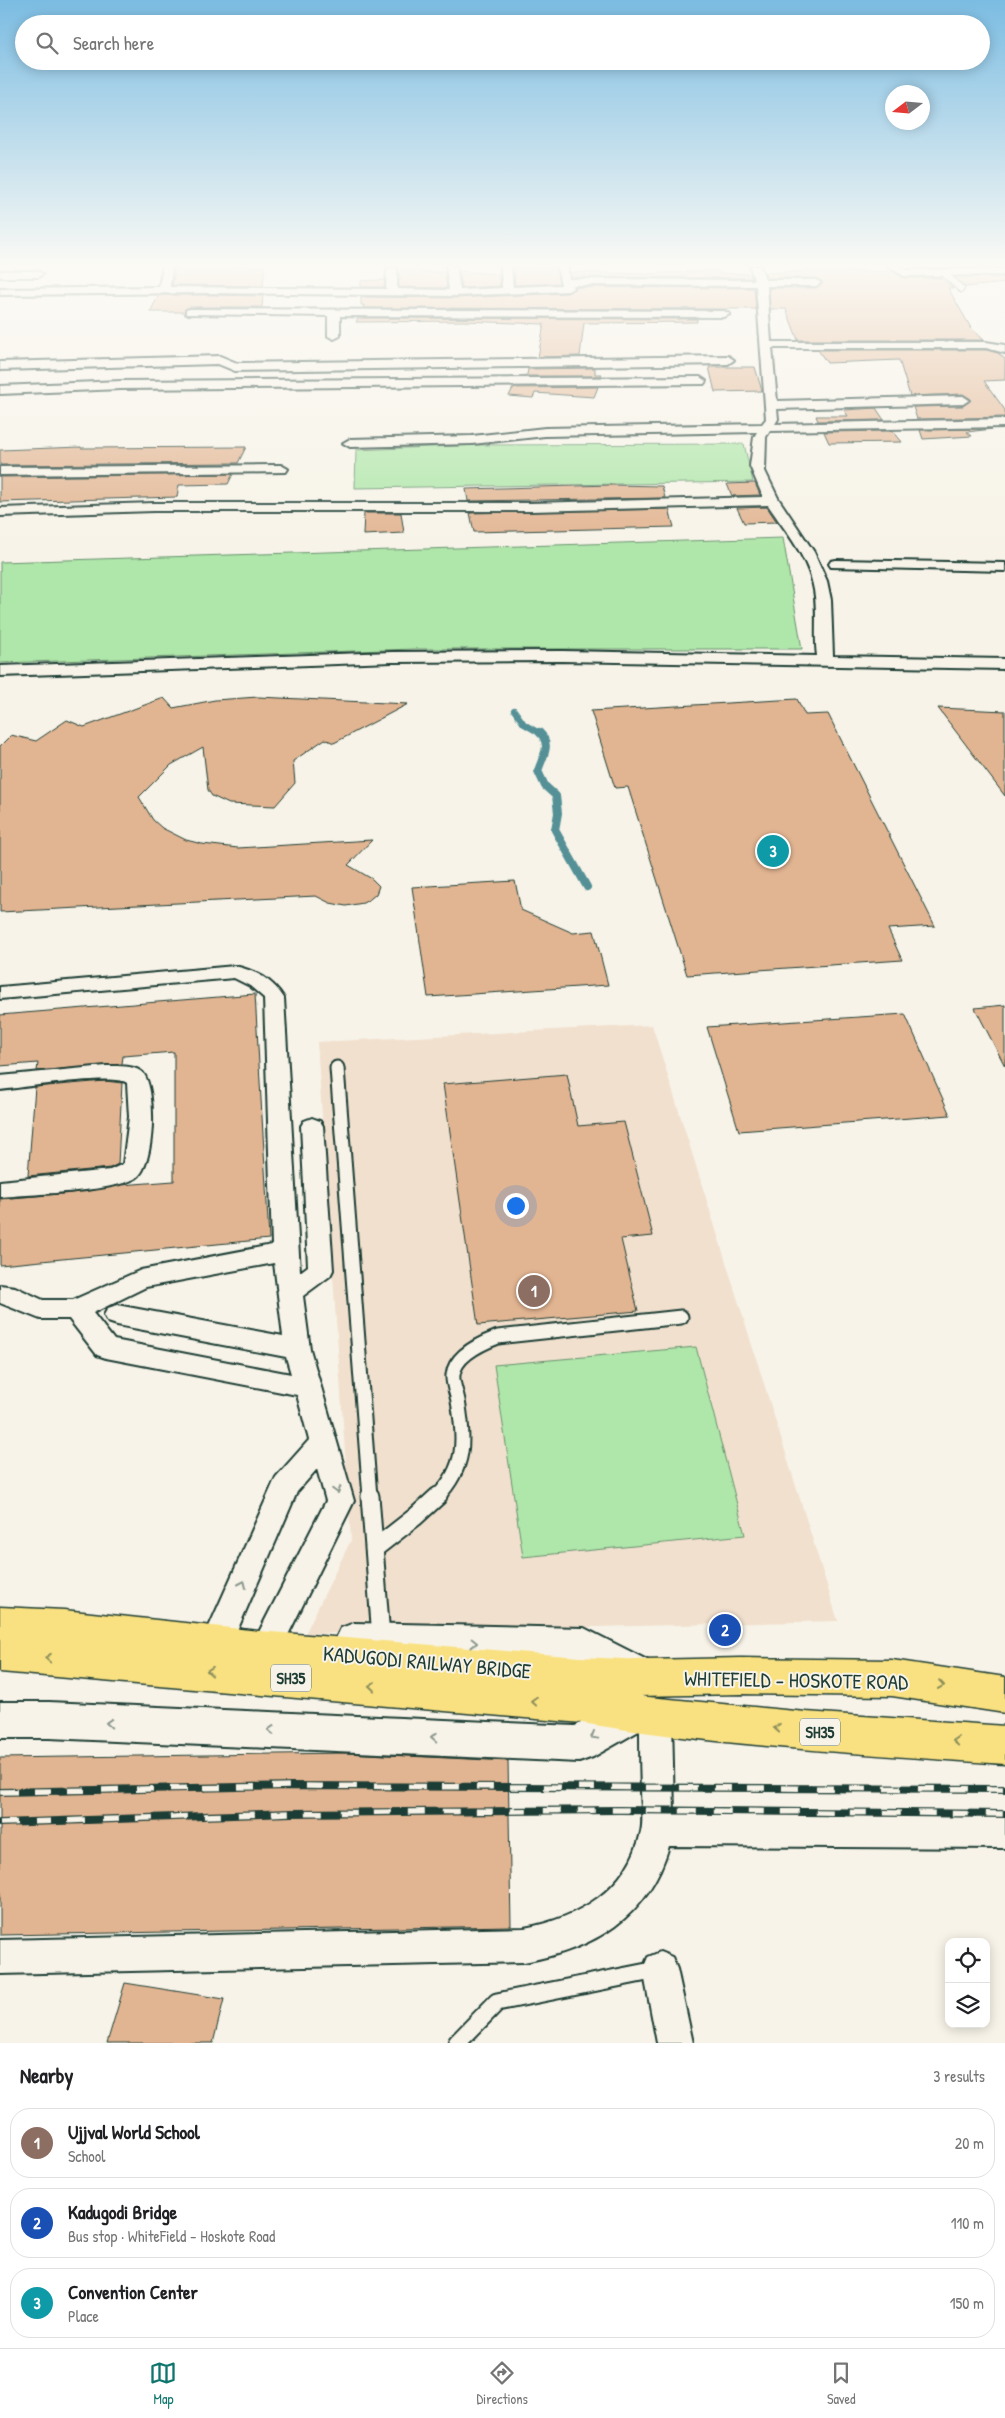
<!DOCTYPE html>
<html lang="en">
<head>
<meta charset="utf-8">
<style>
  body { margin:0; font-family:"Patrick Hand",sans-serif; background:#f6f6f6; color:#202124 }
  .controls { position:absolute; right:15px; bottom:15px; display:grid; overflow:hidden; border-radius:10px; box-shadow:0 2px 12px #0003 }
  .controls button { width:45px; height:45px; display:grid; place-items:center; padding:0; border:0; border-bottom:1px solid #e0e0e0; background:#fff; color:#202124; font:25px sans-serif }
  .compass { position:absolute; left:885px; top:85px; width:45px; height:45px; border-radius:50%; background:#fff; box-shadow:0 2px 12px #0003; rotate:254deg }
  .you { position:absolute; left:515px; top:1205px; width:18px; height:18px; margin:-12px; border:4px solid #fff; border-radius:50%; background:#1a73e8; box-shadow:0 0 0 8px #1a73e833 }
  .badge { display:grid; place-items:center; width:32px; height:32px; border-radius:50%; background:#0f766e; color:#fff; font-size:16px; font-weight:700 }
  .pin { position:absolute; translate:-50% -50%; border:2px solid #fff; box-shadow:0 1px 5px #0006 }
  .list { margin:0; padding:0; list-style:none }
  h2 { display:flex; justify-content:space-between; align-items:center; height:65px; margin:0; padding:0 20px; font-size:21px }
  h2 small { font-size:16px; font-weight:400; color:#757577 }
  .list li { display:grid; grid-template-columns:32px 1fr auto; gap:15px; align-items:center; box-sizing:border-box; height:70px; margin:0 10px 10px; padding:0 10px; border:1px solid #e0e0e0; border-radius:20px }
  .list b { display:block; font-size:19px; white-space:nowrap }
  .list p { margin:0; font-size:16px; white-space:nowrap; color:#757577 }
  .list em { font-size:16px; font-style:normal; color:#757577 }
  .icon { flex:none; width:28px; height:28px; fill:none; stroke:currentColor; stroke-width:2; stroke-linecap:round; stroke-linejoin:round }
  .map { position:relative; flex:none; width:1005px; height:2043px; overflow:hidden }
  .search { position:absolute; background:#fff; box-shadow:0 2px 12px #0003; left:15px; right:15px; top:15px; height:55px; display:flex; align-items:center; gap:12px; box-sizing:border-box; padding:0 18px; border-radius:28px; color:#757577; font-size:19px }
  .sheet { height:305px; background:#fff }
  nav { display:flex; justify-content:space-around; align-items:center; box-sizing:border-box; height:70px; border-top:1px solid #e0e0e0; background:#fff; font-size:14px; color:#757577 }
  nav a { display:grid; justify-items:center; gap:2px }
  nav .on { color:#0f766e }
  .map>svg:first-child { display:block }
  .built { fill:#f1e0ce }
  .green { fill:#afe6a9; stroke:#67926e }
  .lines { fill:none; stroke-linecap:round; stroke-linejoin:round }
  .stream-far1 { stroke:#559096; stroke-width:6 }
  .stream { stroke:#559096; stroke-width:8 }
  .building { fill:#e2b592; stroke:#1f3d34 }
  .service-far2-casing { stroke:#1f3d34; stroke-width:8 }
  .service-far1-casing { stroke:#1f3d34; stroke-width:17 }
  .service-casing { stroke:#1f3d34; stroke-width:21 }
  .minor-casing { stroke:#1f3d34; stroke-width:4 }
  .tertiary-casing { stroke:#1f3d34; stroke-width:4 }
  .primary-casing { stroke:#1f3d34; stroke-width:3 }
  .service-far2 { stroke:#f7f3e8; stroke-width:6 }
  .service-far1 { stroke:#f7f3e8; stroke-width:13 }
  .service { stroke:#f7f3e8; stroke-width:17 }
  .minor { fill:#f7f3e8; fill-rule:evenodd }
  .tertiary { fill:#f7f3e8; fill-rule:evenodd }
  .primary { fill:#f9e181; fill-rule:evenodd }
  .rail-casing { stroke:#1f3d34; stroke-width:8 }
  .rail { stroke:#f7f3e8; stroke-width:5.5; stroke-dasharray:17; stroke-linecap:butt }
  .oneway { stroke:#8b988e }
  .oneway2 { stroke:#8c8f5a }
  .labels { text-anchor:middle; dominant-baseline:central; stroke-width:4; stroke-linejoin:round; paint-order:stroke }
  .shield { fill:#f7f3e8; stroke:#60746a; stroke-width:1 }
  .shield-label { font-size:16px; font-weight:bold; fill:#1f3d34 }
  .near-street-label { font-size:21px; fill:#1f3d34; stroke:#f7f3e8 }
</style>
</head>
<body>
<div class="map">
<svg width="1005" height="2043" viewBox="0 0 1005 2043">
  <rect width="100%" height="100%" fill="#f7f3e8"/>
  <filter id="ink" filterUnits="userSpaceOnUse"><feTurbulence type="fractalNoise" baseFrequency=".02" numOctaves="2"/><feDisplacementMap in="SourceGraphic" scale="10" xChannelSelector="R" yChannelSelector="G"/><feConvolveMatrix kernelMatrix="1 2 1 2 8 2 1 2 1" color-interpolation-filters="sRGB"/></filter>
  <g filter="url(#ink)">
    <!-- built -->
    <path class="built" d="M652,1025l186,596 -533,13 46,-94 -34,-498z"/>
    <!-- green -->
    <path class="green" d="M744,444l9,38 -398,6 1,-38 125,-5z
      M783,538l19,111h-388l-414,14v-101z
      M696,1347l49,188 -222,22 -29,-192z"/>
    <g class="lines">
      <!-- stream-far1 -->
      <path class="stream-far1" d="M514,710l10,14 17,10"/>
      <!-- stream -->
      <path class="stream" d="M539,732c14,13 3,25 -1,39l7,15 11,10 2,17 -3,17 32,57"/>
    </g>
    <!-- building -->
    <path class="building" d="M176,266h89l-2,20 -91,-1z
      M397,266h22l2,6h24l2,16 -48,-1v-7h2z
      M516,266l39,1 4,16 -44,2 -1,-11z
      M806,266h40l2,6 44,-1 12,7h37l12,10h-5l23,40 13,12h-186l-12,-31h-16l-1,-21h47l7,-6 -7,-4h-50l-1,-5 44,-2z
      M916,266h89v1l-86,1z
      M716,270l2,3 32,1 2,4 -181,-1 -1,-5 76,2z
      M459,271l40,3 1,12 -38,2z
      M956,277h49v6l-40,4z
      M385,280l-1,7h-23v-6z
      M575,287l179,1 2,21 -393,-1 1,-3h-3v-8l94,1 113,-5z
      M159,295h52l52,1 -1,11h-72l-5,2 -1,3h-34z
      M358,318l339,1v3l-113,1 -4,33 -42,1 6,-33 -81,-3 -107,1z
      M818,350h168l12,3 7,6v21l-21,1 21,29v7l-88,2 -4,-12 50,-1 8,-7 -8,-5 -53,2 -11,-36 -72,3z
      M709,367h46l7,24 -47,1z
      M595,368v6h7l-1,2h-82l8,-1 1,-6z
      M598,387l-4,10 -59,-4 -2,5 -24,-2 4,-8z
      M876,408l8,12 -66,1 -2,-5h32l-4,-6z
      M992,429l-25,3 5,4 -49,3 -3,-9z
      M893,431l9,11 -73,1 -5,-11z
      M81,447v1l165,-1 -8,16 -238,2v-15z
      M233,474l-5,10 -49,1 -2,12 -177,5v-25z
      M755,483l5,12 -28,1 -5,-12z
      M612,485l50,1 3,12 -197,3 -2,-12z
      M767,507l10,15 -33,1 -7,-15z
      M669,509l5,18 -200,5 -4,-19z
      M364,513h37l3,20 -41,2z
      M258,697l150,7 -74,39 -9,-4 -32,22 2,22 -20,23 -46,-2 -17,-8 -4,-6 -5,-43 -32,18 -32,32 14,23 9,8 24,12 16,4 36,4 134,-8 -24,25 24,14 7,7 -3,8 -6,5 -7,4 -17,3 -16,-3 -14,-7 -316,16v-166l11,-11 25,6 31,-21 17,7 80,-29 9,10 42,-8z
      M797,699l8,16 23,-1 107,212 -47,3 14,31 -215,15 -59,-188 -13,1 -24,-77z
      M938,708l67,3v85z
      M515,881l6,29 52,23 21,-2 14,54 -180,12 -16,-110z
      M255,994l14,245 -269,26v-66l71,-6 50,-8 53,-4v-129l-51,4 -1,8 -85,7 1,-8 -38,3v-51z
      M1005,1005v61l-30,-58z
      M905,1014l45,101 -211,16 -32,-104z
      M567,1074l11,52 46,-4 29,114 -32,3 17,72 -160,14 -35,-241z
      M105,1081l17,2 -4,81 -8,4 -82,8 7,-89z
      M346,1753l162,8 3,165 -511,9v-177z
      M125,1983l99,16 -11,44h-106z"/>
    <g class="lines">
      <!-- service-far2 casing -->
      <g class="service-far2-casing">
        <path id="service-far2" d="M944,273l17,16"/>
      </g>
      <!-- service-far1 casing -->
      <g class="service-far1-casing">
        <path id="service-far1" d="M337,1068l33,429
          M437,1497c29,-30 28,-57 21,-96 -1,-7 -6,-18 -5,-26 2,-20 29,-32 45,-38l183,-20"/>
      </g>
      <!-- service casing -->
      <g class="service-casing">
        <path id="service" d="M370,1496l11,141
          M374,1549l41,-32 23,-21
          M457,2043l40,-41 160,-32"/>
      </g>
      <!-- minor casing -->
      <g class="minor-casing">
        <path id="minor" d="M163,266l9,1 -2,20 216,2 1,-19 5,-3 5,3v19l52,1 -3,-24h10l4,24 42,-2 -1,-22h10l2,21 48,-2 -4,-19h10l2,13 185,1 -4,-14h10l5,14h51l5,3 -5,3h-49l4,56h215l19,3v8l-19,-5h-214l5,53 186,-5 6,4 -6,4 -186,5 1,10 -3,5 230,-5v8l-235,4 -4,6 -1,34 13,27 36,54 13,29 4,19 2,56 172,3v10l-443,-8 -170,1 -392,14v-10l392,-14 170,-1 255,5c-3,-22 1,-44 -3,-66 -5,-32 -28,-58 -46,-85l-237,6h-377l-154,5v-8l154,-5h377l232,-6 -13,-31 4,-29 3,-5 -212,4 -73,8 -122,3 -7,-4 7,-4 122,-3 73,-8 217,-4 4,-5 -10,-133 -184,-1 1,3 -5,3 -113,5 -244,-3 -211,2v-6l159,-2z
          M887,266h12l7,4 99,-1v6l-101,1z
          M0,271h38l5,3 -5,3h-38z
          M190,309l534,2 6,3 -6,3 -384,-1v20l-6,3 -6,-3v-20l-142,-2v-4z
          M220,356l17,7 491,-7 6,4 -6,4 -493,7 -17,-7 -218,6v-8z
          M700,377l6,4 -2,3 -583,5 -121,5v-8l121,-5z
          M281,465l7,4 -2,3 -286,3v-8z
          M836,560l169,3v8l-174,-4 -2,-3 2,-3z
          M235,966c21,5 37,13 49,32l16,274 8,-6 -7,-140 3,-5 8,-3 8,3 3,5 10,144 -3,6 -27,20 7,53 44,152 -70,142 -11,4 -11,-4 -4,-9 68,-133 -9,-32 -20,23 -63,146 -11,4 -11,-4 -4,-9 68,-152 33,-37 -12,-45 -191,-37 -9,-3 -28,-36h-29l-40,-16v-18l15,2 28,13h30l68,-30 131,-25 -8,-247 -14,-12 -16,-8 -234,21v-12zM274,1263l9,73 -166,-31 -9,3 -4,7 4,7 9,3 169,32 5,17 -177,-34 -21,-27 53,-26z
          M106,1066c11,0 29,-1 37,7 14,15 12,94 -7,105 -24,14 -105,16 -136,19v-16l110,-11 13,-6 6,-47 -2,-34c-13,-10 -106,5 -127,7v-14z
          M656,1703l11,4 5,10 2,97 331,2v32l-336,-2c-21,72 -75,103 -145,116l-524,12v-34l524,-12c54,-10 104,-38 117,-96 3,-13 0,-29 0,-42 -1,-24 -1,-49 -1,-73l5,-10z
          M660,1952l12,5 5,12 16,74h-36l-14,-74 5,-12z"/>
      </g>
      <!-- tertiary casing -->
      <g class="tertiary-casing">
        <path id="tertiary" d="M354,1623l230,5 69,35 6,12 -6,12 -13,5 -60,-31 -226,-4 -13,-5 -6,-12 6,-12z
          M637,1694l14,6 5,12 -5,12 -58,33 -14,5 -530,-24h-49v-36h49l526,24z"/>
      </g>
      <!-- primary casing -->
      <g class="primary-casing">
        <path id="primary" d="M0,1607l64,3 195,21 321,26 65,3 96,-2 151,2 113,17v36l-113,-17 -151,-2 -103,2 168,16 199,14v38c-141,-10 -283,-18 -423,-41l-582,-51z"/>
      </g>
      <!-- service-far2 -->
      <use href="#service-far2" class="service-far2"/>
      <!-- service-far1 -->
      <use href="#service-far1" class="service-far1"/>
      <!-- service -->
      <use href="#service" class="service"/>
      <!-- minor -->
      <use href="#minor" class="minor"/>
      <!-- tertiary -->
      <use href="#tertiary" class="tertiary"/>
      <!-- primary -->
      <use href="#primary" class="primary"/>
      <!-- rail casing -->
      <g class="rail-casing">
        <path id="rail" d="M0,1792l291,-6 714,3
          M0,1823l291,-10 328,-3 386,4"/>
      </g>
      <!-- rail -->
      <use href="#rail" class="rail"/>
    </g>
    <!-- one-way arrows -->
    <defs><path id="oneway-chevron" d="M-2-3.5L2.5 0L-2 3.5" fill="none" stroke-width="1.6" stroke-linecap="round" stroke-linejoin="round" transform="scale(1.25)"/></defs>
    <g class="oneway">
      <use href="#oneway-chevron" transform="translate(337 1490) rotate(74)"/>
      <use href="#oneway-chevron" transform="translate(243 1584) rotate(-66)"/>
      <use href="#oneway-chevron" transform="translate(474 1643) rotate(1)"/>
      <use href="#oneway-chevron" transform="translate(109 1723) rotate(-177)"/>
      <use href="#oneway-chevron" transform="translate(271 1730) rotate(-177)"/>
      <use href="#oneway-chevron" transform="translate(594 1736) rotate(151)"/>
      <use href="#oneway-chevron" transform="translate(434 1737) rotate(-177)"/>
    </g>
    <g class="oneway2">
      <use href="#oneway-chevron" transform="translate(48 1658) rotate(-176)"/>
      <use href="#oneway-chevron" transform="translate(210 1671) rotate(-175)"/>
      <use href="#oneway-chevron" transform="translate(941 1685) rotate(8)"/>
      <use href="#oneway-chevron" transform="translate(372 1686) rotate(-175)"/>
      <use href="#oneway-chevron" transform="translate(534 1701) rotate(-175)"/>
      <use href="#oneway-chevron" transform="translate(777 1728) rotate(-175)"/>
      <use href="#oneway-chevron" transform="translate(956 1741) rotate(-176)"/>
    </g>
  </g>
  <!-- sky -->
  <linearGradient id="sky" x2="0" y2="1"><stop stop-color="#7bbce2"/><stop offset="0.48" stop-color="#fbfaf5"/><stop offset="1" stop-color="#fbfaf5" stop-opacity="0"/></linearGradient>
  <rect width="1005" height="552" fill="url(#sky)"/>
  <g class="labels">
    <!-- shield labels -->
    <g class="shield">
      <rect x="271" y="1664.5" width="40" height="27" rx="4"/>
      <rect x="800" y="1718.5" width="40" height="27" rx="4"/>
    </g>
    <g class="shield-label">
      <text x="291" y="1678">SH35</text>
      <text x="820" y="1732">SH35</text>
    </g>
    <!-- near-street labels -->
    <g class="near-street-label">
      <text transform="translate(427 1662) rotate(5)">KADUGODI RAILWAY BRIDGE</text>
      <text transform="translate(796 1680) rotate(1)">WHITEFIELD - HOSKOTE ROAD</text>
    </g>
  </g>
</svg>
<div class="controls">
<button><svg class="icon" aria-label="locate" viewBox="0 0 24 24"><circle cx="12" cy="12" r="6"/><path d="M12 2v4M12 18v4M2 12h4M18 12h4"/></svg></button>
<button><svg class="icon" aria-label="layers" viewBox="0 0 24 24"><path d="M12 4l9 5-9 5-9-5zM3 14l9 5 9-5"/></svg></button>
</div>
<svg class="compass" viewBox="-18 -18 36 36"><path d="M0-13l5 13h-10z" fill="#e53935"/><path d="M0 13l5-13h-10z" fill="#757577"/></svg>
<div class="you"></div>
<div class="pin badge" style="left:534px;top:1291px;background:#8d6e63">1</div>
<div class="pin badge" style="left:725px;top:1630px;background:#1a4fb4">2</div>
<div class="pin badge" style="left:773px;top:851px;background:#0f9aa8">3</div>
<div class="search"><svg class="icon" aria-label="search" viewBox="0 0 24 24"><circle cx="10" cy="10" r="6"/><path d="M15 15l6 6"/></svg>Search here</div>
</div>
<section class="sheet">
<h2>Nearby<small>3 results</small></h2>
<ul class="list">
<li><span class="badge" style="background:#8d6e63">1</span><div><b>Ujjval World School</b><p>School</p></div><em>20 m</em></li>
<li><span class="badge" style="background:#1a4fb4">2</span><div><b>Kadugodi Bridge</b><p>Bus stop · WhiteField - Hoskote Road</p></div><em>110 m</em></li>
<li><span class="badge" style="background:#0f9aa8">3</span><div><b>Convention Center</b><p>Place</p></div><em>150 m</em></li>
</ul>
</section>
<nav>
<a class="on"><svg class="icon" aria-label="map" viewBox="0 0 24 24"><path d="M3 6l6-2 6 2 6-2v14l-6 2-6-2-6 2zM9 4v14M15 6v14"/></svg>Map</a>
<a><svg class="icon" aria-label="directions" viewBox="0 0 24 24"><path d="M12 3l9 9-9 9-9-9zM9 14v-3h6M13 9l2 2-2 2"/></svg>Directions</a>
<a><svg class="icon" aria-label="saved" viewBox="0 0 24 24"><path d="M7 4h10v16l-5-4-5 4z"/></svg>Saved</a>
</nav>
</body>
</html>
